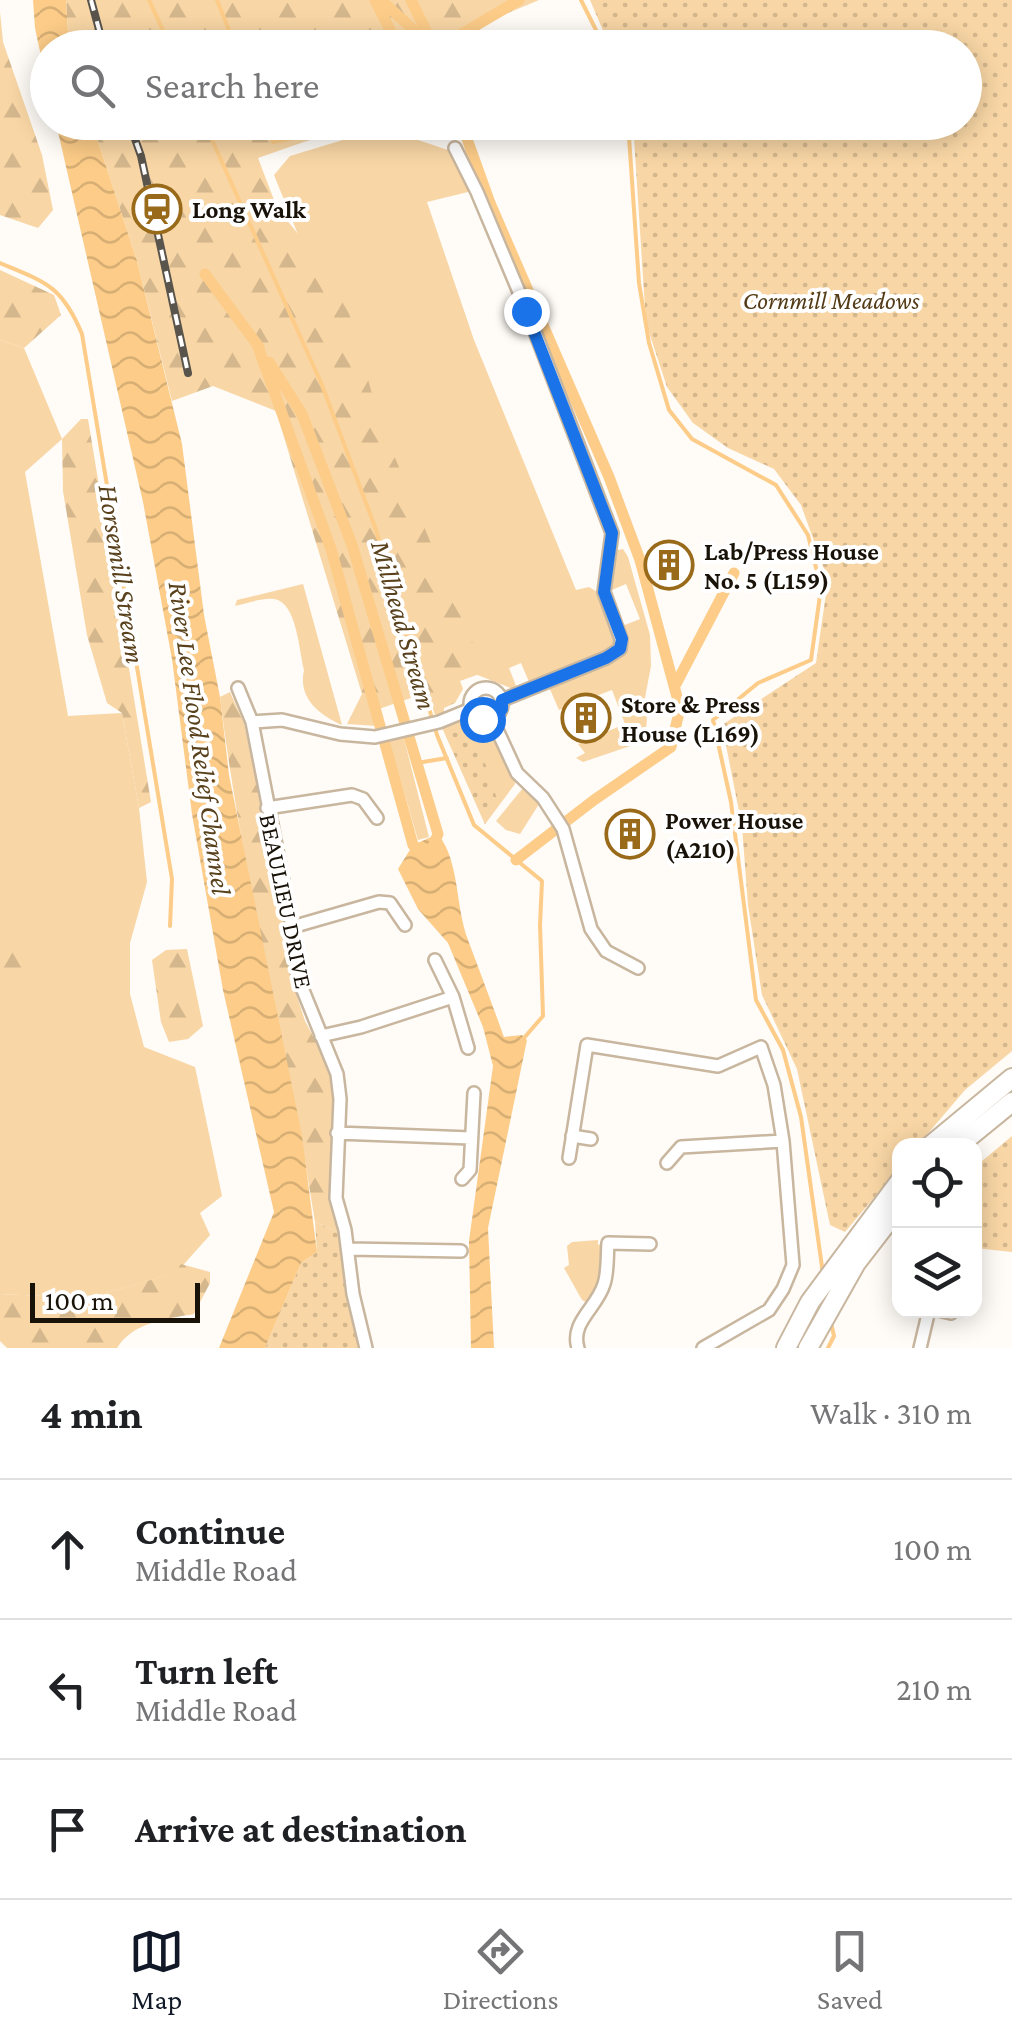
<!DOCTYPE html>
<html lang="en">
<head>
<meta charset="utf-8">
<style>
  body { margin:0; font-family:"Crimson Pro",serif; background:#f2f2f2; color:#202124 }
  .controls { position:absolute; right:30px; bottom:30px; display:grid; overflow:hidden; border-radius:20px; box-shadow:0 5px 25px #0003 }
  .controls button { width:90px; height:90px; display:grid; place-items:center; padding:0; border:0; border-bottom:2px solid #e0e0e0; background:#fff; color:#202124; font:50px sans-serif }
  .scale { position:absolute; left:30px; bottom:25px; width:170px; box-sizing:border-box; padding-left:10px; border:5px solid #181209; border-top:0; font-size:28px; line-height:35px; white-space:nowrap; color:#181209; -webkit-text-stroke:8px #fff; paint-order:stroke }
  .stop { position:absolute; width:30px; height:30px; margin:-22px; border:8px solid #1a73e8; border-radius:50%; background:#fff }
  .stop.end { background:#1a73e8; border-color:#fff; box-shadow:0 2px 10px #0008 }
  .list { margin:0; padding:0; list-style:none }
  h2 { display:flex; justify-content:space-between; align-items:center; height:130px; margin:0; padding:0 40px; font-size:42px }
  h2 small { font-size:32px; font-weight:400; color:#757577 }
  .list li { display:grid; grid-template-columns:65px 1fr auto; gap:30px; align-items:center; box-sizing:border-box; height:140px; padding:0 40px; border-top:2px solid #e0e0e0 }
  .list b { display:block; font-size:38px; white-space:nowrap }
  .list p { margin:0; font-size:32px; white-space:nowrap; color:#757577 }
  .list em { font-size:32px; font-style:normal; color:#757577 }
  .icon { flex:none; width:55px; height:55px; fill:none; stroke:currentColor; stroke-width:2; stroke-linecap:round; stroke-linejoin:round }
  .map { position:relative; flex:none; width:1012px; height:1348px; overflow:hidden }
  .search { position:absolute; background:#fff; box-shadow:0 5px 25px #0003; left:30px; right:30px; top:30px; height:110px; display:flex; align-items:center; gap:25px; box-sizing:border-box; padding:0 35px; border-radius:55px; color:#757577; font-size:38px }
  .sheet { height:550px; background:#fff }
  nav { display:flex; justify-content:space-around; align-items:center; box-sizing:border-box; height:140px; border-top:2px solid #e0e0e0; background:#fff; font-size:28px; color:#757577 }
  nav a { display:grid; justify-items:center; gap:5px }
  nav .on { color:#111827 }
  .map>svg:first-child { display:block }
  .green { fill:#f8d6a5 }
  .forest { fill:url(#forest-firs) }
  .park { fill:url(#park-dots) }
  .water { fill:url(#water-waves) }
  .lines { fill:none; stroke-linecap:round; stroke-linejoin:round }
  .stream { stroke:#fccc88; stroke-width:4 }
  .canal { stroke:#fccc88; stroke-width:11 }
  .street-casing { stroke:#c8b69f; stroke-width:16 }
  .secondary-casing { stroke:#c8b69f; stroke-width:22 }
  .street { stroke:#fff; stroke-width:11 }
  .secondary { stroke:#fff; stroke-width:18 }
  .rail-casing { stroke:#59544c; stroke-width:8 }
  .rail { stroke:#fff; stroke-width:4; stroke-dasharray:11; stroke-linecap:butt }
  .route { stroke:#1a73e8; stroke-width:12 }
  .labels { text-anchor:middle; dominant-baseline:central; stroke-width:8; stroke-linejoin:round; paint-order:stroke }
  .poi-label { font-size:25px; font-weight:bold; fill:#181209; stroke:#fff; text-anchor:start }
  .park-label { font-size:25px; font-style:italic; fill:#533b16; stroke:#fff }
  .street-label { font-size:25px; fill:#181209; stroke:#fff }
  .water-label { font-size:28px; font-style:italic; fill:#59411c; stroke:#fff }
</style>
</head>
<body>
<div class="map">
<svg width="1012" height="1348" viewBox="0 0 1012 1348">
  <defs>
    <pattern id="forest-firs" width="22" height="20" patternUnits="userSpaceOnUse" patternTransform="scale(2.5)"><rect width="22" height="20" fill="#f8d6a5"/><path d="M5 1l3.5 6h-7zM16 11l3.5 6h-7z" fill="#d4b78d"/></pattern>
    <pattern id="park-dots" width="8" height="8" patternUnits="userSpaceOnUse" patternTransform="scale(2.5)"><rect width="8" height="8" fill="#f8d6a5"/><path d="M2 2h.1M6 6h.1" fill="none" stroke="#d4b78d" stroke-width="1.8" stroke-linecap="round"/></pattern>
    <pattern id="water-waves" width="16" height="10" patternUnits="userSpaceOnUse" patternTransform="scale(2.5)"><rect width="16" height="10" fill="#fccc88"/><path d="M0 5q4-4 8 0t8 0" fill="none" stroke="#d7ae74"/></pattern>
  </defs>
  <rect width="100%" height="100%" fill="#fffbf6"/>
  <!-- green -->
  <path class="green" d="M366,133l40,3 45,15 21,40 -45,11 47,138 102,250 13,-3 13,8 12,49 -12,12 -72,28 -9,-21 -12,5 9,23 -43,-17 -201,-499 16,-19z
    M0,340l24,8 38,91 -37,33 43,244 54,-3 17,95 8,74 -17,61v51l14,53 51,20 27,129 -22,17 10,22 -34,38 -88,25 -88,-4z
    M623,549l5,8 22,78 1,31 -8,42 4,10 -2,23 -62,21 -7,-4 9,-5 -7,-9 47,-20 -13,-34 -53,20 -10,-23 69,-31 1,-38 6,7 15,-6 -14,-35 -19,8 6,-41z
    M303,584l39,141c-24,-11 -44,-27 -38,-55 -5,-19 -7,-68 -30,-71 -12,-1 -27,4 -39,7l2,-6z
    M461,718l33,20 21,40v6l-30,40 -44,-99z
    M403,735l26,102 -11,3 -30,-103z
    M523,788l18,13 -21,33 -14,-4 -10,-9z
    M598,1240v5l4,-1c2,22 -1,42 -14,59l-6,-3 -18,-32 5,-3 -2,-19 5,-4z"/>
  <!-- forest -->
  <path class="forest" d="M66,0h473l-77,32 -20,16 -373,-1z
    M0,12l3,30 39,113 11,55 -15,18 -38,-13z
    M92,123h248l1,6 -83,29 19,50 65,80 38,134 105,250 -25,9 3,8 -8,14 -11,5v5l-9,2 -7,-23 -55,19 4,15 -30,-2 15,-30 -86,-283 -63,-25 -41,15 -35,-140z
    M0,270l54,25 7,20 -37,33 -24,-8z
    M81,419h7l63,383 -12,6 -17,-95 -15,-10 -20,-68 -24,-144 -1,-52z
    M230,692l14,31 40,188 5,61 16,49 26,49 4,28 -5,101 9,34 -24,-11c-27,-176 -74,-349 -95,-525z
    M187,949l16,77 -15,13 -19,3 -8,-20 -9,-62 14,-10z
    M10,951h38l10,14 -58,31v-42z
    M181,1264l29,8v11l-16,31c-28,5 -61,8 -77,34h-110l-7,-7v-47l88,4 87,-25z"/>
  <!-- park -->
  <path class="park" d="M590,0h422v1051l-47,39 -47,55 -18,1 -1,22 -54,64 -15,-7 -33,-156 -35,-74 -14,-90 -6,-79 -20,-101 94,-62 12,-83 -27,-75 -27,-36 -46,-21 -35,-25 -26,-36 -21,-64 -12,-185 -4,-15 334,-1v-74l-354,-1z
    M461,718l23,42 15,45 -14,19 -44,-99z
    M1012,1136v116l-37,-4v-81z
    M315,1222l24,11 21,115h-95l36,-85 16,-11z"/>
  <!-- water -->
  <path class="water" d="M33,0h33l3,47 -21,1 -1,36 -12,-56z
    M56,123h36l45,138 45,183 22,171 16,82 9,78 73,361 15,116 -16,11 -36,85h-46l55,-136 -51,-222 -31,-176 -20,-155 -29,-157z
    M438,834c22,28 17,72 30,106 12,32 24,64 36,97l18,-2 5,5 -39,188 6,120h-23l-2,-107 24,-175 -10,-39 -35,-84 -30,-34 -20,-40 15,-24z"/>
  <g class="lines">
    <!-- stream -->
    <path class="stream" d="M149,0l22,48
      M217,0l19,48
      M581,0l24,48
      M204,122l118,263 54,145 61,205 37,90 68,56 -2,44 3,91 -19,22
      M265,122l8,20 26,-5
      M628,122l11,161 10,60 20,67 23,29 84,46 32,50 13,53 -10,72 -53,23 -45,37 18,82 25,198 27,50 18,67 22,157
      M0,263c46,19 62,23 82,71l90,545 -2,47
      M417,763l30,-5
      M828,1348l6,-12 -3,-13"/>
    <!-- canal -->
    <path class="canal" d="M375,0l24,48
      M381,0l52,48
      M411,0l20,41
      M438,48l81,-48
      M461,122l29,81 119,274 31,83 40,148 -9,39 -77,53 -78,60
      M205,274l54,73
      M257,344l74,205 82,296 8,7
      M269,362l33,52 50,131 86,289 -5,12
      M676,684l58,-111"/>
    <!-- street casing -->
    <g class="street-casing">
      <path id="street" d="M455,148l22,44 50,119 85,222 -8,59 17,47 -1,10 -14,9 -104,42
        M470 704a16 16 0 1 1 32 0a16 16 0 1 1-32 0Z
        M238,688l14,34 40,205 6,51 39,96 3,25 -4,99 9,32 8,64 13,54
        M492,719l25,54 26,25 20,31 28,100 15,22 32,17
        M252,722l30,-2 58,14 35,3 64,-15 32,-13
        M267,808l85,-13 11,4 14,19
        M292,927l87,-25 11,1 15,22
        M435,960l18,37 15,51
        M321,1036l40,-9 92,-30
        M337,1133l134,5
        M572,1136l19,3
        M569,1158l18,-113 131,21 43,-19 13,38 9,56 10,124 -10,24 -14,21 -66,38
        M667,1163l14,-16 102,-6
        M462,1179l8,-9 4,-77
        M348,1249l113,2
        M938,1310l13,3
        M578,1348c-8,-26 19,-40 26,-64 4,-12 3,-28 4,-41l42,1
        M920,1348l9,-38"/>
    </g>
    <!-- secondary casing -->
    <g class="secondary-casing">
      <path id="secondary" d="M930,1146l82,-68
        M958,1146l54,-44
        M786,1348l24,-46 90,-121
        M808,1348l48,-85 44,-57"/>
    </g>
    <!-- street -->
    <use href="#street" class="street"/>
    <!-- secondary -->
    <use href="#secondary" class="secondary"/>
    <!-- rail casing -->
    <g class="rail-casing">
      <path id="rail" d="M91,0l13,48
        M129,122l12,34 47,217"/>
    </g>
    <!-- rail -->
    <use href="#rail" class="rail"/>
  </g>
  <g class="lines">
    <!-- route -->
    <path class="route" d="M482,719l14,-2 6,-8v-9l104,-42 14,-9 2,-10 -18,-47 8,-59 -86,-222"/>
  </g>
  <!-- icons -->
  <defs>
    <g id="station-ring" transform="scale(2.5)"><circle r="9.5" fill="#fff" stroke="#986a1a" stroke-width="1.5"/><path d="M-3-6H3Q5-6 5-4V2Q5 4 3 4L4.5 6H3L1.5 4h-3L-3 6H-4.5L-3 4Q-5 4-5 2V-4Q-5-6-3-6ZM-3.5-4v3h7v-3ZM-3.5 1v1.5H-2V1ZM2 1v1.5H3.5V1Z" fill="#986a1a"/></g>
    <g id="building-ring" transform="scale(2.5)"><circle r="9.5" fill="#fff" stroke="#986a1a" stroke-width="1.5"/><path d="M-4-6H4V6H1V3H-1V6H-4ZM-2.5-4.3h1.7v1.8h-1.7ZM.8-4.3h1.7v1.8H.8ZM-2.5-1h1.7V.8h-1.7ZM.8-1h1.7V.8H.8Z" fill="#986a1a"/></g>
  </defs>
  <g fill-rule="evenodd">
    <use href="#station-ring" x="157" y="209"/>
    <use href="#building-ring" x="669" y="565"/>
    <use href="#building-ring" x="586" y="718"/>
    <use href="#building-ring" x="630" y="834"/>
  </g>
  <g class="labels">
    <!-- poi labels -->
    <g class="poi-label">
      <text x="192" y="209">Long Walk</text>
      <text x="704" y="551">Lab/Press House<tspan x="704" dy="29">No. 5 (L159)</tspan></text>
      <text x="621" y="704">Store &amp; Press<tspan x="621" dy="29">House (L169)</tspan></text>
      <text x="665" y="820">Power House<tspan x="665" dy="29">(A210)</tspan></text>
    </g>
    <!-- park labels -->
    <g class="park-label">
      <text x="831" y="300">Cornmill Meadows</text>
    </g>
    <!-- street labels -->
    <g class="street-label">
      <text transform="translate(286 901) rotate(78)">BEAULIEU DRIVE</text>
    </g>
    <!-- water labels -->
    <g class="water-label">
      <text transform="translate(122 574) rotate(81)">Horsemill Stream</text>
      <text transform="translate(404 625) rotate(74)">Millhead Stream</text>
      <text transform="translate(200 738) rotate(82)">River Lee Flood Relief Channel</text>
    </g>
  </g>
</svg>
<div class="controls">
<button><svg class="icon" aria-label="locate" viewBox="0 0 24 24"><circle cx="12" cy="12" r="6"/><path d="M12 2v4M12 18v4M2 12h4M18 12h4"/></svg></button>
<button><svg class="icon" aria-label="layers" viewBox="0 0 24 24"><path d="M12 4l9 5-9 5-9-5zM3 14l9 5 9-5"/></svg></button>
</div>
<div class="scale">100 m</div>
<div class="stop" style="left:482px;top:719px"></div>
<div class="stop end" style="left:526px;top:311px"></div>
<div class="search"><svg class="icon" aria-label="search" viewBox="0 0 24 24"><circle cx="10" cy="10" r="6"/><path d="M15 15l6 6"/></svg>Search here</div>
</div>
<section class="sheet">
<h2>4 min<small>Walk · 310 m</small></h2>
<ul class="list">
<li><svg class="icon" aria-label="ahead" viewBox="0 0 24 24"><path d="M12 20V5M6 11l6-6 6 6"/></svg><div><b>Continue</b><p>Middle Road</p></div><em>100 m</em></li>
<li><svg class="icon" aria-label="left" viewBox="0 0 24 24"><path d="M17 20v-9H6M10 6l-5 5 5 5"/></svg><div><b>Turn left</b><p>Middle Road</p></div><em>210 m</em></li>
<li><svg class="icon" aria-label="arrive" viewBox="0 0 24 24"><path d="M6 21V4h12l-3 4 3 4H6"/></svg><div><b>Arrive at destination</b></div></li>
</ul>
</section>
<nav>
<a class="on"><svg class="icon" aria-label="map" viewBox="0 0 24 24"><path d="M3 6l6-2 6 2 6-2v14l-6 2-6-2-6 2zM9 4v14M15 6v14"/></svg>Map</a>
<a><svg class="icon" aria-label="directions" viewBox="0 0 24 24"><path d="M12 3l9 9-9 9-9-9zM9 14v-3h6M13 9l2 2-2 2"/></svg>Directions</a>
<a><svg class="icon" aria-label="saved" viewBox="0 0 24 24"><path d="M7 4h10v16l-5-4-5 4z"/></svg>Saved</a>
</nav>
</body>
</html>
